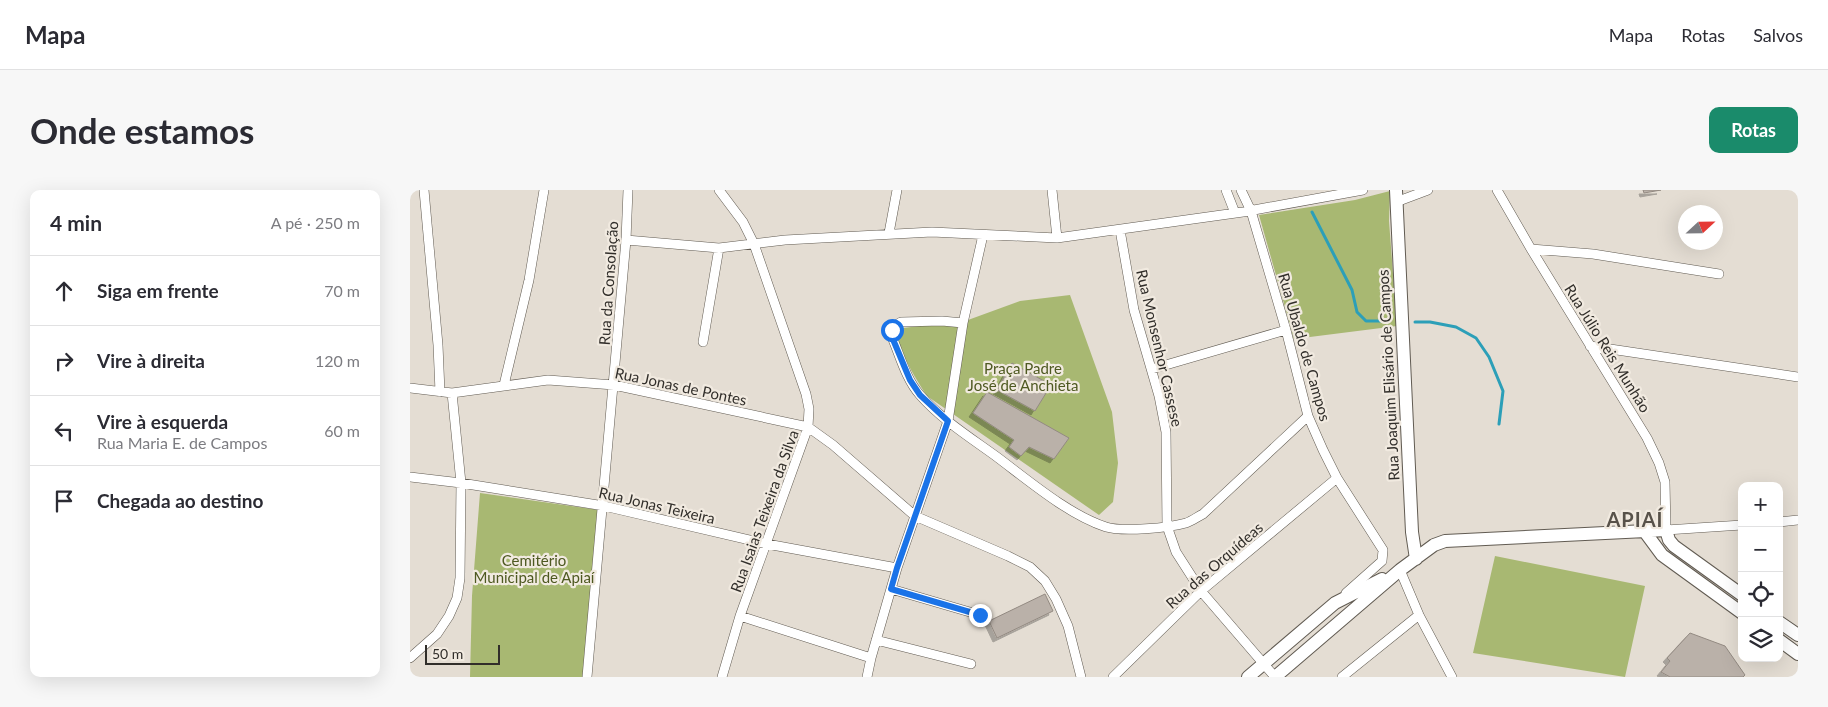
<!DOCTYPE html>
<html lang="pt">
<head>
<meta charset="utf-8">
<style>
  body { margin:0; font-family:Lato,sans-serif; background:#f7f7f7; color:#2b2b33 }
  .controls { position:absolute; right:15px; bottom:15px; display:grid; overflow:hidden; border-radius:10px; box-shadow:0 5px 20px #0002 }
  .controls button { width:45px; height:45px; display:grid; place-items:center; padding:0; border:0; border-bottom:1px solid #e1e1e2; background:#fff; color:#2b2b33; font:25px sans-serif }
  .compass { position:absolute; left:1268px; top:15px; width:45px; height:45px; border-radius:50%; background:#fff; box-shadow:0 5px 20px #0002; rotate:68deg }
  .scale { position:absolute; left:15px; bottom:12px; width:75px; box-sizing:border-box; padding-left:5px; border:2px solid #312e2a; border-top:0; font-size:14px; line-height:18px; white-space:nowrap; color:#312e2a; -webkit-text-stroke:4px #f1eae0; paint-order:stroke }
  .stop { position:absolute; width:15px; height:15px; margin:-11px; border:4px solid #1a73e8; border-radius:50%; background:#fff }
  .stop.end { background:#1a73e8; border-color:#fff; box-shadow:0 1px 5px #0008 }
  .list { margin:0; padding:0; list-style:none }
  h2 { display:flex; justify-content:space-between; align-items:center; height:65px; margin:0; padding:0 20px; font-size:21px }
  h2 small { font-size:16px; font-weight:400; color:#7c7c81 }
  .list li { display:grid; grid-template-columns:32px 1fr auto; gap:15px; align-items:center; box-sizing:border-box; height:70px; padding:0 20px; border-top:1px solid #e1e1e2 }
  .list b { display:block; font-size:19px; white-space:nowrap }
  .list p { margin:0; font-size:16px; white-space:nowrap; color:#7c7c81 }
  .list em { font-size:16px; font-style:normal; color:#7c7c81 }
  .icon { flex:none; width:28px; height:28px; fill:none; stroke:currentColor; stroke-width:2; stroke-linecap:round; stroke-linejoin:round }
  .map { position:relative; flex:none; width:1388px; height:487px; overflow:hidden; border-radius:10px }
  header { display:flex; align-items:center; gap:30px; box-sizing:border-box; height:70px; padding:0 25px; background:#fff; border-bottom:1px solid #e1e1e2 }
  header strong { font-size:24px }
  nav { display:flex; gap:28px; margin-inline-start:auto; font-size:18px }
  .intro { display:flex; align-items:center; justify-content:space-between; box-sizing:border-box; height:120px; padding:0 30px }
  h1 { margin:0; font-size:35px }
  .button { padding:12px 22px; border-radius:10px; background:#1a8b6b; color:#fff; font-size:18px; font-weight:700 }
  main { display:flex; gap:30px; padding:0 30px }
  aside { flex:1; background:#fff; border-radius:10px; box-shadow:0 5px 20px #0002 }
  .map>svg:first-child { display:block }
  .green { fill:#a8b872 }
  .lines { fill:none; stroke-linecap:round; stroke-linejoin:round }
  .stream { stroke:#2c9fb8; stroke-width:3 }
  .building { fill:#bab1a9; stroke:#938a82; filter:url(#shadow) }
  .minor-casing { stroke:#615b52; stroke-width:10 }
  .secondary-casing { stroke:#615b52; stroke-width:14 }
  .minor { stroke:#fff; stroke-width:9 }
  .secondary { stroke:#fff; stroke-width:12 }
  .route { stroke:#1a73e8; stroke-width:6 }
  .labels { text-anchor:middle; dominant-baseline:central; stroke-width:4.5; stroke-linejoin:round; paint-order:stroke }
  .street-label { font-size:15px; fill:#312e2a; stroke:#f1eae0 }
  .park-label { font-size:15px; fill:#4e5921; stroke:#f1eae0 }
  .district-label { font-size:20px; font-weight:bold; letter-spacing:1px; fill:#58524a; stroke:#f1eae0 }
</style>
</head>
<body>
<header>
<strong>Mapa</strong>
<nav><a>Mapa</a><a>Rotas</a><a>Salvos</a></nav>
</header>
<div class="intro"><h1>Onde estamos</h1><a class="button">Rotas</a></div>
<main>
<aside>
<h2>4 min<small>A pé · 250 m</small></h2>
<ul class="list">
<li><svg class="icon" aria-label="ahead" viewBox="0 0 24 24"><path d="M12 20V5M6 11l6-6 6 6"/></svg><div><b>Siga em frente</b></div><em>70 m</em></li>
<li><svg class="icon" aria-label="right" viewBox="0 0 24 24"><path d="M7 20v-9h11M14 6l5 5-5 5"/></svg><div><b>Vire à direita</b></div><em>120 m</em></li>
<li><svg class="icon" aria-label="left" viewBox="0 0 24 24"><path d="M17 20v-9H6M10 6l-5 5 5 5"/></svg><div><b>Vire à esquerda</b><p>Rua Maria E. de Campos</p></div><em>60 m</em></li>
<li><svg class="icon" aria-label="arrive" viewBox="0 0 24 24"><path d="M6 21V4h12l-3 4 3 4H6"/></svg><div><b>Chegada ao destino</b></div></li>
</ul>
</aside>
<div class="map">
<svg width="1388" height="487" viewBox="0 0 1388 487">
  <defs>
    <filter id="shadow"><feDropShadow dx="-4" dy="4" stdDeviation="0" flood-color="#0004"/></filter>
  </defs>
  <rect width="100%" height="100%" fill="#e4ddd3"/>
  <!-- green -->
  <path class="green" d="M980,1l-1,30 8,105 -103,13 -35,-124 96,-15z
    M660,105l42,117 6,51 -5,39 -14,13 -172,-119c-8,-12 -25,-40 -28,-53 -1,-6 1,-10 4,-15l65,-8 52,-19z
    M70,303l119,17 -16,167h-113l2,-81z
    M1085,366l150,30 -20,91 -152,-24z"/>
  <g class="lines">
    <!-- stream -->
    <path class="stream" d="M902,22l40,78 5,22 9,9h23
      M1005,132h15l26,5 20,11 13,19 14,34 -4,33"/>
  </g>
  <!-- building -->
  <path class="building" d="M1233,0h18l-17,3z
    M602,173l39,22 -16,26 -38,-21z
    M577,202l82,46 -15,21 -25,-12 -8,9 -12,-9 5,-7 -41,-27z
    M635,404l8,17 -56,27 -8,-17z
    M1280,443l35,13 20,29 -2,2h-73l-9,-5 9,-11 -3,-3z"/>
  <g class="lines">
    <!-- minor casing -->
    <g class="minor-casing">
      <path id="minor" d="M14,0l14,155 2,47
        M309,0l24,32 11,22 52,150 3,15 -1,18 -68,189 -18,61
        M642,0l5,48
        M816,0l9,23
        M831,0l10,21 35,119 22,86 15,34 14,28 46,72 -1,11 -36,32
        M1087,0l34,59 116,189 12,25 6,19 1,48 76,-5
        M986,12l32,-12
        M710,40l14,80 25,86 7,36 1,94 9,26 25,39 74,86
        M479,43l8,-43
        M216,50l93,8 66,-8 147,-8 125,6 186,-26 120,-22
        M1121,59l62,5 126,20
        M553,133l-21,-2 -41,1c-7,4 -9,7 -9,15 8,19 14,42 28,58 22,25 51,43 77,62 32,24 72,58 109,70 17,5 62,1 80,-4 6,-2 11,-6 17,-9l105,-98
        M293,152l16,-94
        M1180,156l208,31
        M742,179l134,-39
        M94,195l25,-105 15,-90
        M0,198l42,5 96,-13 66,5 194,42 25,18 82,71 93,40 22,11 15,14 11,18 12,27 13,51
        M0,287l51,6 143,23 163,38 130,24
        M1369,332l19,-2
        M990,380l19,45 33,62
        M481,399l89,26
        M330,426l131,42
        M466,450l95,24
        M0,468l27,-24 12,-18 8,-18 3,-20 1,-95 -9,-90
        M177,487l39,-437 2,-50
        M457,487l4,-19 26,-90 51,-147 15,-98 20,-88
        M703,487l88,-86 136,-113
        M932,487l77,-62"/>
    </g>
    <!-- secondary casing -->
    <g class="secondary-casing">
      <path id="secondary" d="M986,0l16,342 4,27
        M1235,342l17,23 80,58
        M1369,432l19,13
        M1369,450l19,14
        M838,487l87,-74 47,-24
        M865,487l125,-107 34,-25 11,-4 221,-11 3,10 5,6 68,49"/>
    </g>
    <!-- minor -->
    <use href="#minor" class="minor"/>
    <!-- secondary -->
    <use href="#secondary" class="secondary"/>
  </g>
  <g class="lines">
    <!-- route -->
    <path class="route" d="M482,140v7l18,43 10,15 28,26 -51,147 -6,21 89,26"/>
  </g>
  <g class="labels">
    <!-- street labels -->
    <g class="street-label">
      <text transform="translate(198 93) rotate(-86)">Rua da Consolação</text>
      <text transform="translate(895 157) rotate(74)">Rua Ubaldo de Campos</text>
      <text transform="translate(750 158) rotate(77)">Rua Monsenhor Cassese</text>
      <text transform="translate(1198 158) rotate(58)">Rua Júlio Reis Munhão</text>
      <text transform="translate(978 185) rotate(-93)">Rua Joaquim Elisário de Campos</text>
      <text transform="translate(271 196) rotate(12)">Rua Jonas de Pontes</text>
      <text transform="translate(247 315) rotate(13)">Rua Jonas Teixeira</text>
      <text transform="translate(354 321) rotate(-70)">Rua Isaias Teixeira da Silva</text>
      <text transform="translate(804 375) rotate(-41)">Rua das Orquídeas</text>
    </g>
    <!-- park labels -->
    <g class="park-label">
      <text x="613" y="178">Praça Padre<tspan x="613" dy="17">José de Anchieta</tspan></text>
      <text x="124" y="370">Cemitério<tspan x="124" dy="17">Municipal de Apiaí</tspan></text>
    </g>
    <!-- district labels -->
    <g class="district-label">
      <text x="1225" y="329">APIAÍ</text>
    </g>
  </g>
</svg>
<div class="controls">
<button>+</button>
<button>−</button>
<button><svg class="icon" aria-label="locate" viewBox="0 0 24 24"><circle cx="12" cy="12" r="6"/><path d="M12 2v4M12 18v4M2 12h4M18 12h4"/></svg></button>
<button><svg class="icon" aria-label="layers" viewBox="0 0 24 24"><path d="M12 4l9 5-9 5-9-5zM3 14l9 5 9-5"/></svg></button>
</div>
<svg class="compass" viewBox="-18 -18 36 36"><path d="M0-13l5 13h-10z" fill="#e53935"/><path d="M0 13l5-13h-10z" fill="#7c7c81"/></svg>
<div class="scale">50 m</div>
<div class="stop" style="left:482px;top:140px"></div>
<div class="stop end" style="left:570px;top:425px"></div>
</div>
</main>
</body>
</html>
